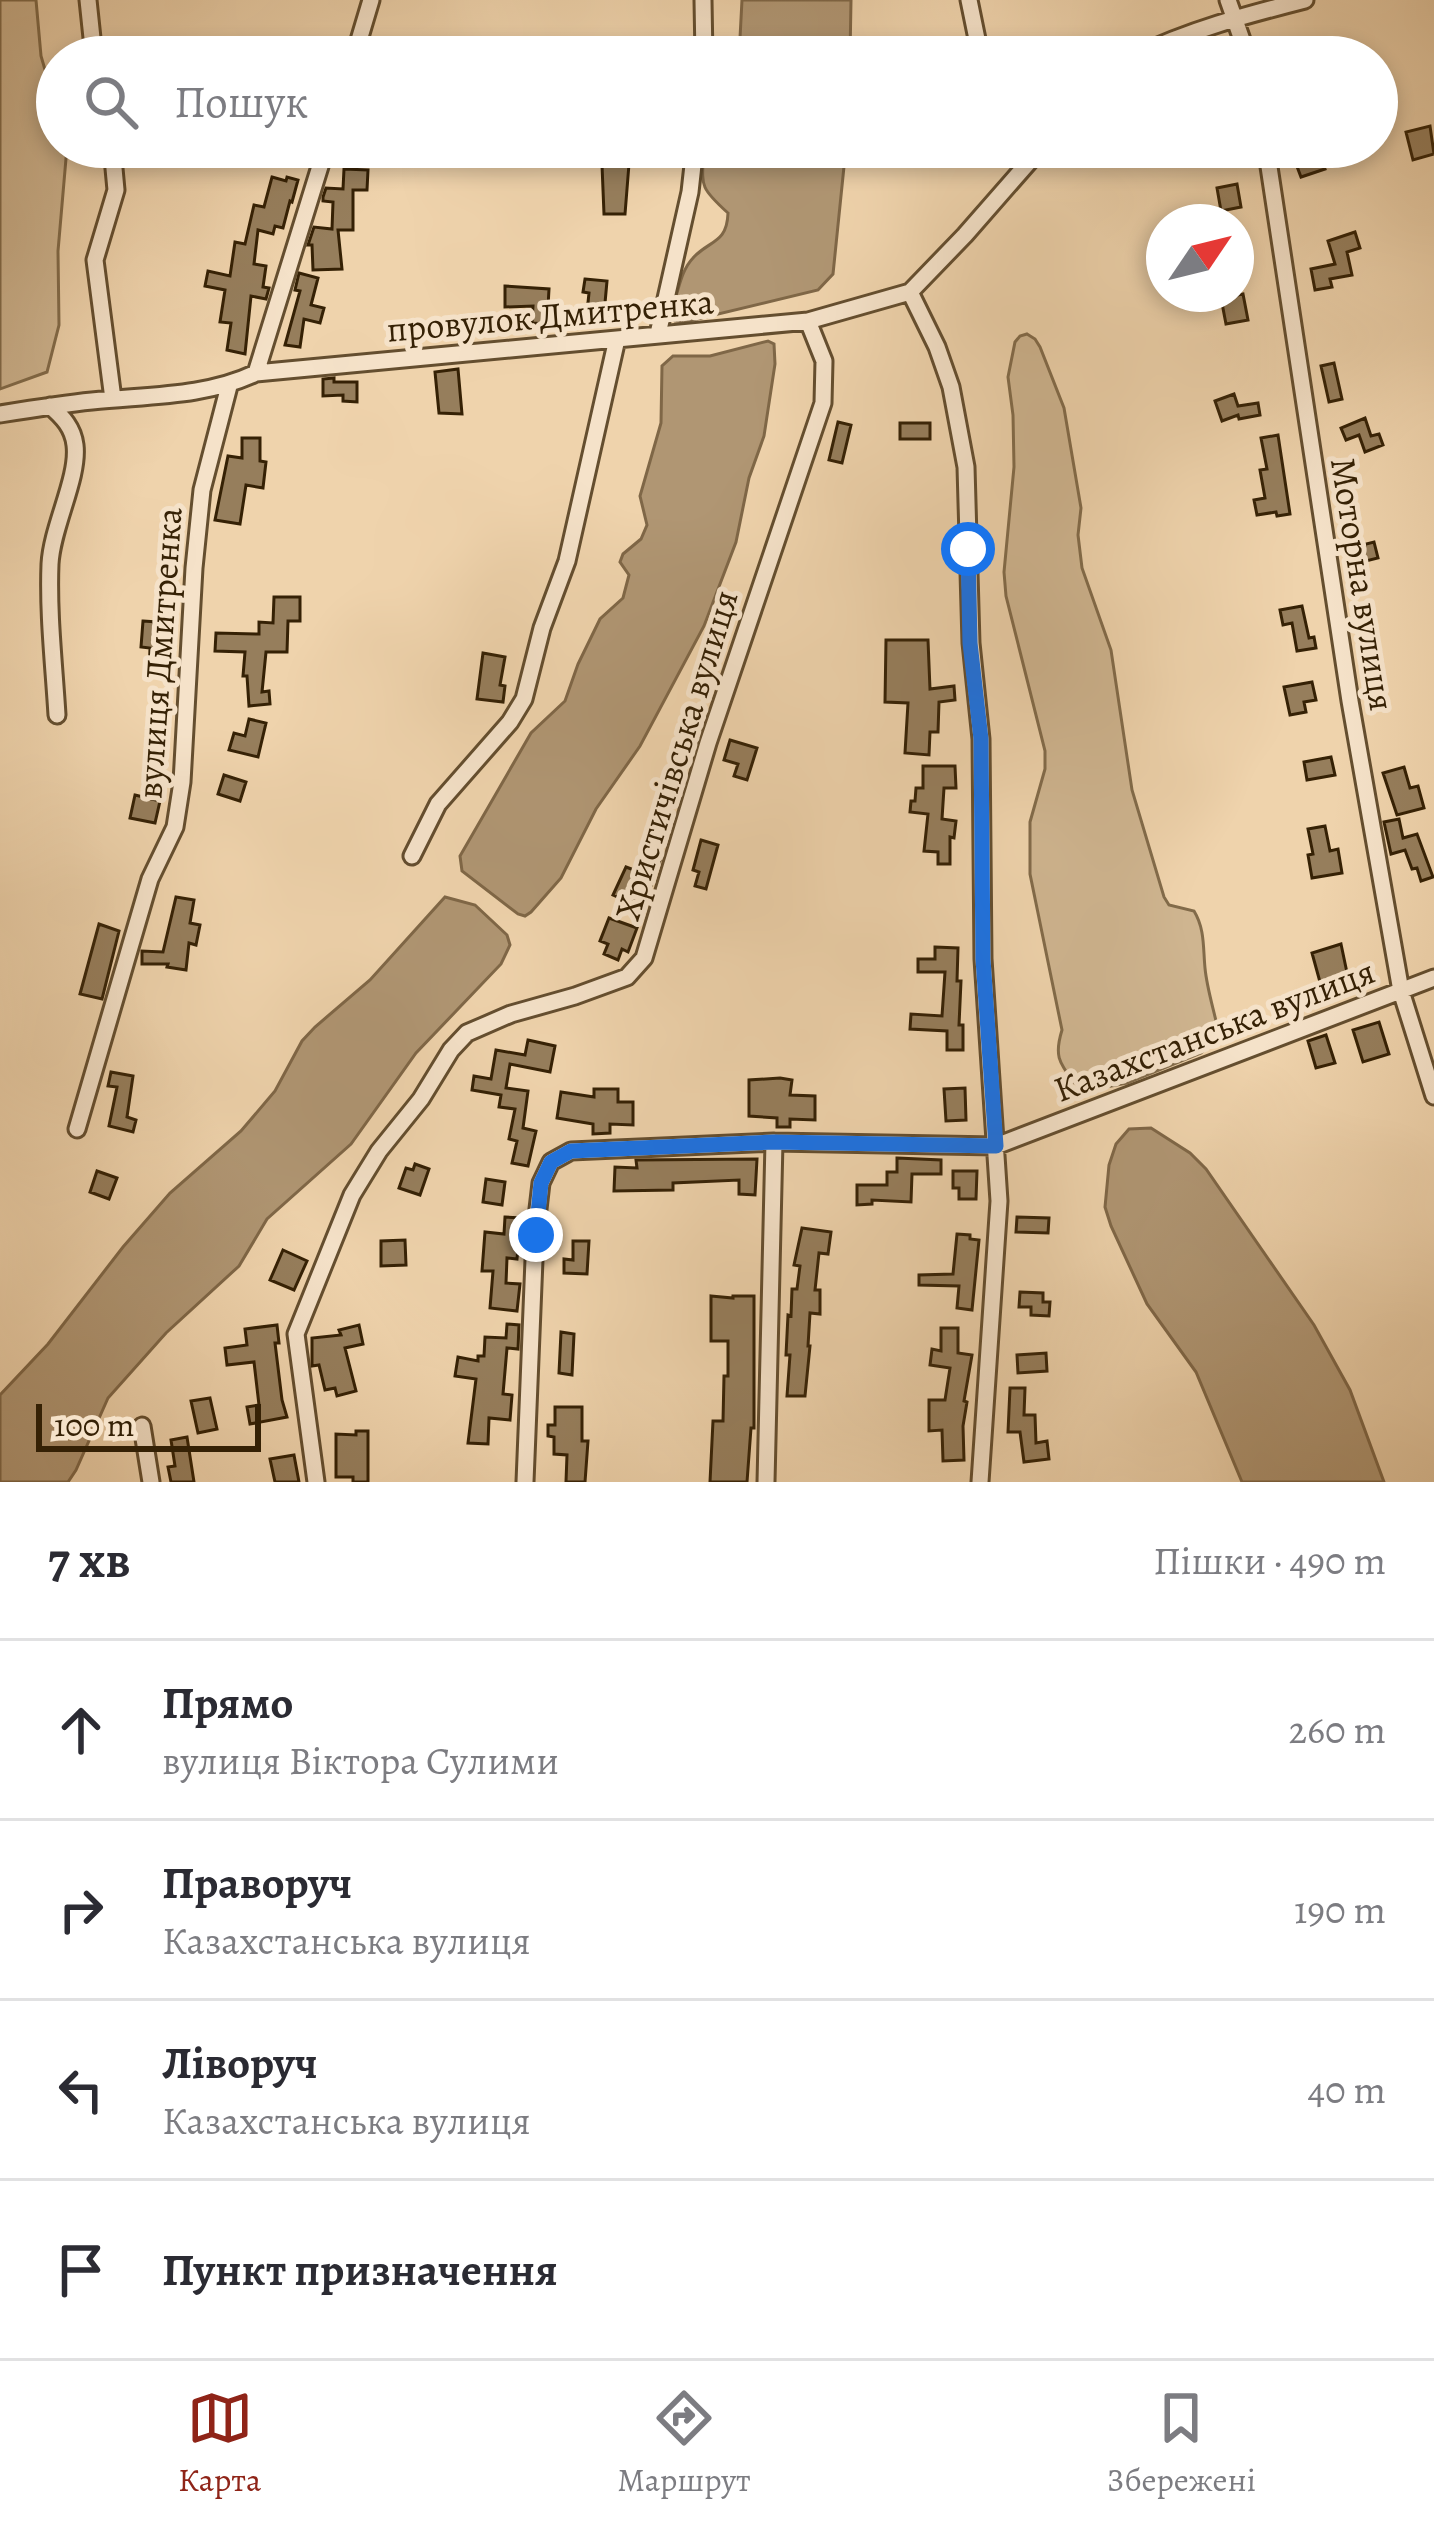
<!DOCTYPE html>
<html lang="uk">
<head>
<meta charset="utf-8">
<style>
  body { margin:0; font-family:Alegreya,serif; background:#f2f2f3; color:#2b2b33 }
  .compass { position:absolute; left:1146px; top:204px; width:108px; height:108px; border-radius:50%; background:#fff; box-shadow:0 6px 18px #0003; rotate:55deg }
  .scale { position:absolute; left:36px; bottom:30px; width:225px; box-sizing:border-box; padding-left:12px; border:6px solid #352105; border-top:0; font-size:33px; line-height:42px; white-space:nowrap; color:#352105; -webkit-text-stroke:9px #f5e2c9; paint-order:stroke }
  .stop { position:absolute; width:36px; height:36px; margin:-27px; border:9px solid #1a73e8; border-radius:50%; background:#fff }
  .stop.end { background:#1a73e8; border-color:#fff; box-shadow:0 3px 12px #0008 }
  .list { margin:0; padding:0; list-style:none }
  h2 { display:flex; justify-content:space-between; align-items:center; height:156px; margin:0; padding:0 48px; font-size:51px }
  h2 small { font-size:39px; font-weight:400; color:#7c7c81 }
  .list li { display:grid; grid-template-columns:78px 1fr auto; gap:36px; align-items:center; box-sizing:border-box; height:180px; padding:0 48px; border-top:3px solid #e1e1e2 }
  .list b { display:block; font-size:45px; white-space:nowrap }
  .list p { margin:0; font-size:39px; white-space:nowrap; color:#7c7c81 }
  .list em { font-size:39px; font-style:normal; color:#7c7c81 }
  .icon { flex:none; width:66px; height:66px; fill:none; stroke:currentColor; stroke-width:2; stroke-linecap:round; stroke-linejoin:round }
  .map { position:relative; flex:none; width:1434px; height:1482px; overflow:hidden }
  .search { position:absolute; background:#fff; box-shadow:0 6px 18px #0003; left:36px; right:36px; top:36px; height:132px; display:flex; align-items:center; gap:30px; box-sizing:border-box; padding:0 42px; border-radius:66px; color:#7c7c81; font-size:45px }
  .sheet { height:876px; background:#fff }
  nav { display:flex; justify-content:space-around; align-items:center; box-sizing:border-box; height:168px; border-top:3px solid #e1e1e2; background:#fff; font-size:33px; color:#7c7c81 }
  nav a { display:grid; justify-items:center; gap:6px }
  nav .on { color:#8f2418 }
  .map>svg:first-child { display:block }
  .green { fill:#cfb590; stroke:#826b4a; stroke-width:3 }
  .water { fill:#b09673; stroke:#7f6747; stroke-width:3 }
  .building { fill:#967e5c; stroke:#352105; stroke-width:3 }
  .lines { fill:none; stroke-linecap:round; stroke-linejoin:round }
  .minor-casing { stroke:#644e2f; stroke-width:21 }
  .minor { stroke:#f5e2c9; stroke-width:15 }
  .route { stroke:#1a73e8; stroke-width:15 }
  .labels { text-anchor:middle; dominant-baseline:central; stroke-width:10; stroke-linejoin:round; paint-order:stroke }
  .street-label { font-size:36px; fill:#352105; stroke:#f5e2c9 }
</style>
</head>
<body>
<div class="map">
<svg width="1434" height="1482" viewBox="0 0 1434 1482">
  <rect width="100%" height="100%" fill="#efd3ac"/>
  <filter id="stains"><feTurbulence type="fractalNoise" baseFrequency=".00167" numOctaves="4"/><feColorMatrix values="0 0 0 0 .2 0 0 0 0 .09 0 0 0 0 .02 0 0 0 .5 -.17"/></filter>
  <radialGradient id="worn" r=".72"><stop offset=".6" stop-color="#630" stop-opacity="0"/><stop offset="1" stop-color="#630" stop-opacity=".3"/></radialGradient>
  <!-- green -->
  <path class="green" d="M0,0h36l5,56 16,55v36h10l-9,104 1,74 -12,47 -47,17z
    M1027,334l8,5 5,8 24,61 17,100 -3,27 4,33 29,82 21,140 32,107 5,8 25,6c11,18 9,37 11,57 2,22 10,45 14,67l-18,18 -74,30 -26,5 -27,-5c-15,-21 -20,-27 -12,-53l-32,-156v-52l15,-53v-18l-39,-155 -2,-24 10,-105 -1,-52 -5,-38 7,-35 5,-6z"/>
  <!-- water -->
  <path class="water" d="M742,0h109l-1,57h-115l5,-19z
    M704,147h142l-13,127 -15,16 -133,32 -10,-1 -5,-9c9,-18 9,-39 23,-54 16,-18 34,-14 35,-45 -30,-27 -26,-27 -24,-66z
    M768,341l6,3 1,20 -11,72 -15,42 -13,64 -32,84 -64,120 -44,63 -35,69 -30,34 -6,4 -7,-2 -56,-43 -2,-15 71,-123 34,-32 13,-37 22,-45 23,-21 6,-23 -9,-13 3,-8 18,-15 6,-14 -7,-29 21,-73 1,-57 11,-10h37z
    M445,897l30,8 32,30 3,10 -9,19 -85,89 -65,91 -84,75 -28,47 -73,67 -58,65 -32,72 -8,12h-68v-87l48,-51 75,-97 47,-54 71,-62 34,-40 27,-50 13,-14 55,-47z
    M1151,1128l39,25 16,16 108,156 36,65 34,92h-142l-46,-110 -49,-68 -36,-78 -6,-19 4,-42 7,-21 13,-15z"/>
  <!-- building -->
  <path class="building" d="M1430,126l4,28 -21,6 -7,-28z
    M1317,147l8,22 -24,8 -8,-21z
    M629,164l-4,50h-21l-2,-49z
    M344,169l24,1 -1,20h-14v40h-15l4,39 -29,1 -1,-25h-4l6,-18 18,2 1,-27 -10,-1v-4l3,-9 17,1z
    M272,177l14,4 1,-4 11,3 -6,22 -2,-1 -7,27 -8,-2 -2,8 -15,-4 -4,34 12,2 -3,21 6,1 -3,11 -15,-3 -6,58 -18,-4 4,-27 -11,-1 5,-32 -20,-4 3,-15 22,5 5,-34 10,2 9,-39 10,2z
    M1237,184l4,23 -20,4 -4,-23z
    M1355,232l5,16 -13,4 5,23 -22,4 2,8 -17,3 -4,-21 24,-5 -7,-23z
    M299,273l19,5 -7,27 13,3 -4,15 -16,-4 -4,28 -15,-2 15,-54 -5,-1z
    M585,279l22,2 -3,33 -17,-2 2,-19 -6,-1z
    M505,286l44,3 -2,35 -15,-1 1,-17 -28,1z
    M1243,294l5,26 -22,4 -5,-26z
    M1334,363l8,36 -13,3 -8,-36z
    M458,369l4,45 -23,-1 -4,-41z
    M334,378v4h23v20l-14,-1v-6l-20,1v-17z
    M1234,394l4,12 20,-3 2,12 -21,4 -1,-4 -16,6 -7,-20z
    M1365,418l6,18 8,-2 4,11 -18,7 -6,-17 -13,5 -5,-12z
    M838,422l13,3 -9,38 -13,-3z
    M900,423h30v16h-30z
    M1278,435l12,79 -13,2 -1,-4 -19,3 -3,-15 11,-2 -5,-28 7,-1 -6,-31z
    M242,438h18v23l6,1 -3,26 -17,-3 -6,39 -25,-4 13,-64 14,2z
    M1374,542l4,16 -28,7 -4,-16z
    M274,597h26v24h-12l-1,31h-21l-4,40 7,-1 1,13 -21,2 -2,-30h-4l2,-24 -30,-1 1,-18 43,1v-12l14,1z
    M1302,606l7,32 5,-1 2,11 -19,3 -5,-28 -9,2 -3,-15z
    M143,621l29,2 -3,54h-20l1,-29 -9,-1z
    M886,640h42l2,49 24,-3 1,14 -16,2 -1,30h-8l-1,23 -24,-2 3,-50 -23,-1z
    M483,653l22,4 -5,28 5,1 -2,16 -26,-3z
    M1312,682l4,18 -12,2 2,10 -16,3 -6,-28z
    M249,719l17,4 -8,34 -29,-7 5,-17 11,3z
    M730,740l27,8 -10,32 -13,-4 4,-12 -14,-4z
    M1331,757l4,18 -28,5 -3,-18z
    M923,766h32l1,22h-12l-2,31 14,2 -2,17 -4,-1v27h-12v-12l-14,-1 4,-37 -18,-2 1,-11h4l1,-13h7z
    M1404,767l6,21 8,-2 6,22 -27,7 -14,-42z
    M224,775l22,7 -6,19 -22,-7z
    M135,795l25,6 -5,22 -25,-5z
    M1399,819l4,19 14,-4 16,43 -12,4 -4,-13 -5,1 -7,-19 -14,4 -7,-32z
    M1325,826l5,25 8,-2 4,24 -30,5 -4,-23 5,-1 -5,-25z
    M701,840l17,5 -12,44 -11,-3 4,-14 -6,-2z
    M644,847l18,8 -19,53 -30,-13 13,-28 8,3z
    M176,897l18,3 -4,23 10,2 -4,20 -7,-2 -3,27 -19,-3 1,-3h-26v-13l21,1z
    M609,918l28,10 -9,24 -6,-3 -4,11 -14,-6 4,-10 -8,-3z
    M99,924l20,7 -17,68 -22,-5z
    M1341,944l9,43 -27,6 -11,-40z
    M935,947l23,1 -1,33h4l-2,44h4v25h-16v-19l-37,-2 1,-15 31,2 3,-44h-27v-13h17z
    M1379,1022l10,32 -26,8 -10,-32z
    M1326,1035l9,28 -19,5 -8,-27z
    M528,1040l27,6 -5,26 -40,-8 -4,24 22,3 -5,37 13,3 -8,35 -16,-3 5,-22 -8,-2 6,-30 -16,-2 2,-12 -29,-5 2,-14 17,3 5,-29 29,5z
    M111,1072l22,4 -6,41 9,3 -3,12 -24,-6 8,-39 -9,-1z
    M780,1078l12,2 -2,15 25,1v24l-25,-1v8h-13v-9l-28,-2v-36z
    M965,1088l1,32 -20,1 -2,-32z
    M594,1089h24v13h15v23l-23,-1v9l-17,1v-10l-36,-6 4,-26 33,5z
    M897,1158l44,2v14h-29l-1,28 -39,-2v4l-15,1v-20h30v-13h10z
    M757,1159l-2,36 -16,-1v-14l-66,3v7l-59,1 1,-24 22,1 -1,-8z
    M415,1164l14,5 -9,26 -21,-7 7,-20 7,2z
    M97,1171l20,7 -8,21 -19,-7z
    M953,1171h24l-1,28h-17v-11h-6z
    M486,1179l19,3 -3,23 -19,-3z
    M505,1217l16,1 -4,41 -10,-1 -1,25 14,1 -3,27 -27,-3 3,-37h-11l3,-39 19,2z
    M1017,1217l32,1 -1,15 -32,-1z
    M802,1228l29,4 -3,22 -9,-1 -4,37h5v24l-10,-1 -2,33h2l-5,50h-18l3,-41h-4l2,-40 3,1 1,-27h5l3,-23 -6,-1z
    M957,1234l13,1v4l9,1 -7,70 -15,-2 2,-22 -40,-1v-10l34,-1z
    M405,1240l1,25 -25,1v-25z
    M573,1241h16l-2,33 -23,-1v-14l9,1z
    M283,1250l24,11 -13,29 -24,-10z
    M1020,1292l23,1v9h7l-1,14 -18,-1v-8h-12z
    M711,1296l22,2v-2h21v132h-3l-4,54h-37l3,-61h10l1,-45h4v-35h-17z
    M507,1324l12,1 -1,24 -11,-1 -4,46 9,1 -2,25 -21,-2 -1,26 -20,-1 8,-64 -21,-3 3,-19 20,4v-5h6l1,-19 21,1z
    M277,1325l2,18h-4l7,57 5,17 -37,7 -3,-17 12,-2 -5,-43 -27,3 -2,-17 22,-3 -2,-16z
    M359,1325l4,19 -18,4 11,43 -19,5 -2,-8 -10,2 -6,-25 -7,1v-28l29,-3 -2,-5z
    M941,1328h17v25l14,2 -8,46 3,1 -4,24 1,34 -21,1 -1,-31 -13,1v-31h16l5,-32 -20,-3 2,-16 9,2z
    M561,1332l13,2 -2,41 -13,-2z
    M1046,1353l1,18 -29,2 -1,-18z
    M1010,1388h15l-1,27h11l1,28 11,-2 2,18 -25,3 -4,-30h-12z
    M210,1398l7,31 -19,4 -7,-32z
    M555,1407h27v34h6l-3,41h-19l1,-27 -13,-1v-17l-6,-1v-11h7z
    M356,1431h12v51h-15v-5h-17v-43l20,1z
    M187,1437l7,45h-23l-3,-15 7,-1 -4,-26z
    M294,1455l5,27h-24l-5,-23z"/>
  <g class="lines">
    <!-- minor casing -->
    <g class="minor-casing">
      <path id="minor" d="M88,0l6,57
        M703,0l1,57
        M969,0l9,44 8,13
        M1228,0l20,57
        M354,57l17,-57
        M1134,57c55,-27 112,-42 171,-57
        M112,147l4,43 -21,70 18,139
        M1266,147l84,554 51,290 33,105
        M910,292l27,55 14,40 15,80 5,176 10,96 2,220 16,242 -19,281
        M658,334l32,-142 5,-45
        M256,373l70,-226
        M50,406c13,11 23,22 25,39 4,33 -23,81 -25,119 -2,50 4,101 7,151
        M0,414c31,-5 62,-10 92,-13 57,-6 113,-4 164,-28l552,-52 102,-29 55,-57 77,-88
        M412,856l26,-52 72,-82 14,-23 18,-71 25,-67 50,-222
        M77,1129l73,-250 25,-52 7,-45 12,-214 8,-78 27,-104
        M142,1426l9,56
        M316,1482l-20,-148 56,-139 27,-44 42,-52 30,-49 16,-17 44,-19 64,-18 52,-19 17,-19 64,-215 115,-340 1,-42 -16,-40
        M525,1482l10,-247 6,-52 10,-21 20,-11 203,-9 222,4 438,-168
        M766,1482l8,-340"/>
    </g>
    <!-- minor -->
    <use href="#minor" class="minor"/>
  </g>
  <g class="lines">
    <!-- route -->
    <path class="route" d="M536,1235l5,-52 10,-21 20,-11 203,-9 222,4 -13,-187 -2,-220 -11,-96 -2,-94"/>
  </g>
  <g class="labels">
    <!-- street labels -->
    <g class="street-label">
      <text transform="translate(550 315) rotate(-5)">провулок Дмитренка</text>
      <text transform="translate(1363 584) rotate(81)">Моторна вулиця</text>
      <text transform="translate(159 653) rotate(-86)">вулиця Дмитренка</text>
      <text transform="translate(676 755) rotate(-73)">Христичівська вулиця</text>
      <text transform="translate(1214 1030) rotate(-21)">Казахстанська вулиця</text>
    </g>
  </g>
  <rect width="100%" height="100%" filter="url(#stains)"/>
  <rect width="100%" height="100%" fill="url(#worn)"/>
</svg>
<svg class="compass" viewBox="-18 -18 36 36"><path d="M0-13l5 13h-10z" fill="#e53935"/><path d="M0 13l5-13h-10z" fill="#7c7c81"/></svg>
<div class="scale">100 m</div>
<div class="stop" style="left:968px;top:549px"></div>
<div class="stop end" style="left:536px;top:1235px"></div>
<div class="search"><svg class="icon" aria-label="search" viewBox="0 0 24 24"><circle cx="10" cy="10" r="6"/><path d="M15 15l6 6"/></svg>Пошук</div>
</div>
<section class="sheet">
<h2>7 хв<small>Пішки · 490 m</small></h2>
<ul class="list">
<li><svg class="icon" aria-label="ahead" viewBox="0 0 24 24"><path d="M12 20V5M6 11l6-6 6 6"/></svg><div><b>Прямо</b><p>вулиця Віктора Сулими</p></div><em>260 m</em></li>
<li><svg class="icon" aria-label="right" viewBox="0 0 24 24"><path d="M7 20v-9h11M14 6l5 5-5 5"/></svg><div><b>Праворуч</b><p>Казахстанська вулиця</p></div><em>190 m</em></li>
<li><svg class="icon" aria-label="left" viewBox="0 0 24 24"><path d="M17 20v-9H6M10 6l-5 5 5 5"/></svg><div><b>Ліворуч</b><p>Казахстанська вулиця</p></div><em>40 m</em></li>
<li><svg class="icon" aria-label="arrive" viewBox="0 0 24 24"><path d="M6 21V4h12l-3 4 3 4H6"/></svg><div><b>Пункт призначення</b></div></li>
</ul>
</section>
<nav>
<a class="on"><svg class="icon" aria-label="map" viewBox="0 0 24 24"><path d="M3 6l6-2 6 2 6-2v14l-6 2-6-2-6 2zM9 4v14M15 6v14"/></svg>Карта</a>
<a><svg class="icon" aria-label="directions" viewBox="0 0 24 24"><path d="M12 3l9 9-9 9-9-9zM9 14v-3h6M13 9l2 2-2 2"/></svg>Маршрут</a>
<a><svg class="icon" aria-label="saved" viewBox="0 0 24 24"><path d="M7 4h10v16l-5-4-5 4z"/></svg>Збережені</a>
</nav>
</body>
</html>
